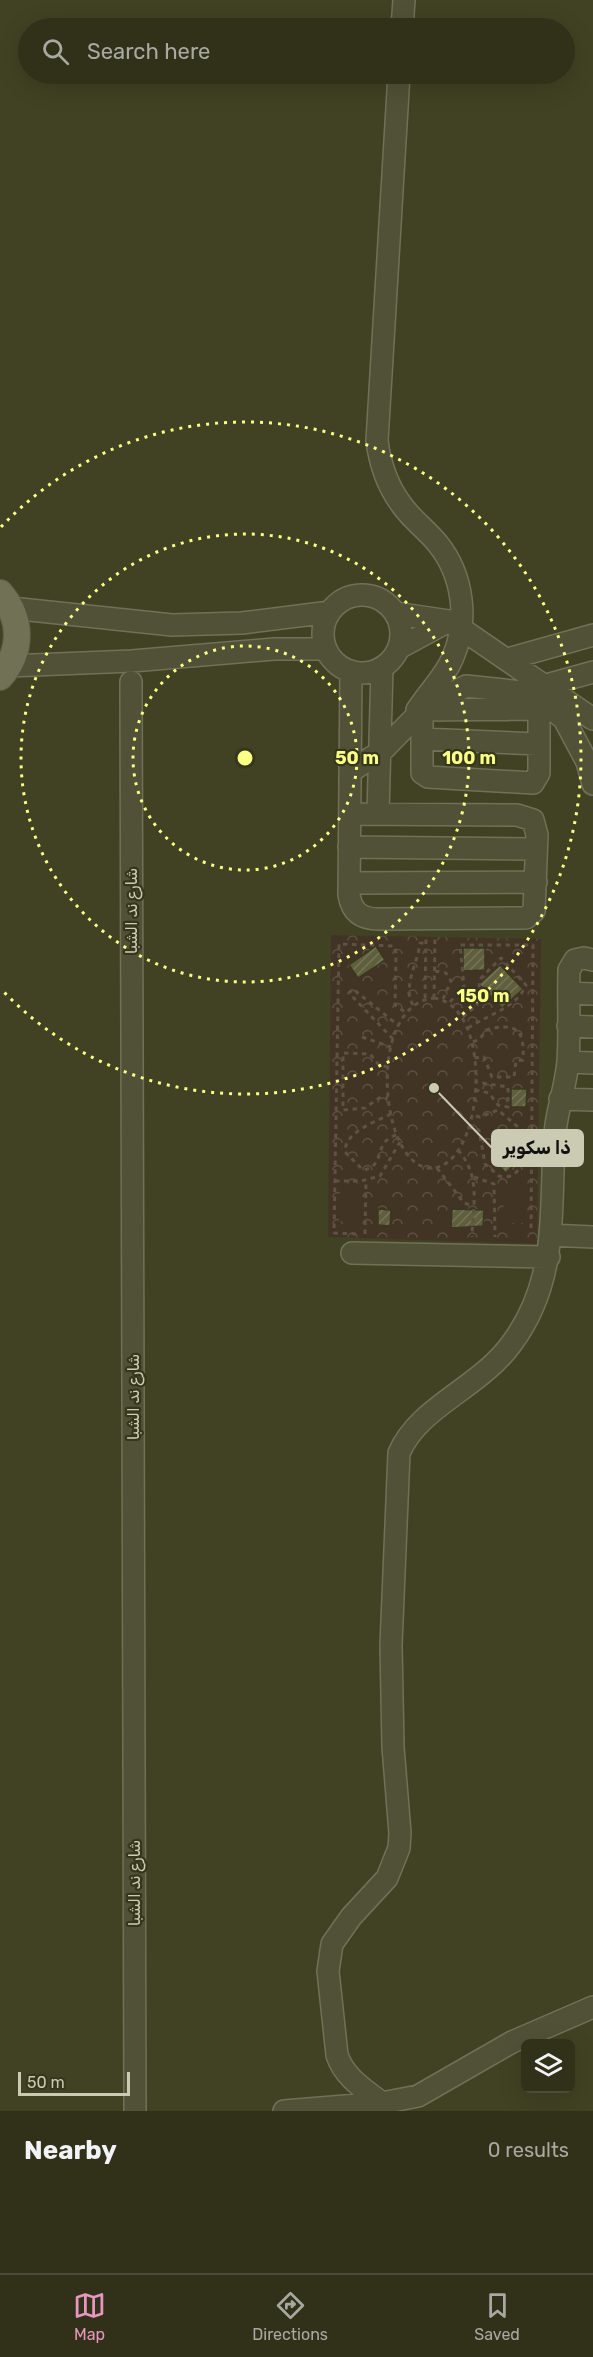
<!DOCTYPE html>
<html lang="en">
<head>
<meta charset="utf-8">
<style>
  body { margin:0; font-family:Rubik,Vazirmatn,sans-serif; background:#3d3d27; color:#f1f3f6 }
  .controls { position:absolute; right:18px; bottom:18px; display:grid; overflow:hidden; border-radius:9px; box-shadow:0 6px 24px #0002 }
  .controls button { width:54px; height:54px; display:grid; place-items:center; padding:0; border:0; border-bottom:2px solid #4c4c39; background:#31311a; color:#f1f3f6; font:30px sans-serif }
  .scale { position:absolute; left:18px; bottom:15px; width:112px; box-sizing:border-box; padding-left:6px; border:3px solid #cbcbb4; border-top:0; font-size:16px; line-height:21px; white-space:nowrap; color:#cbcbb4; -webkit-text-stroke:4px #36361c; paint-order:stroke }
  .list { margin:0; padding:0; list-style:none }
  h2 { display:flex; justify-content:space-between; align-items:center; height:78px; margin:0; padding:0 24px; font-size:26px }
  h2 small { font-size:20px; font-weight:400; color:#a8a9a2 }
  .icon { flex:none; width:33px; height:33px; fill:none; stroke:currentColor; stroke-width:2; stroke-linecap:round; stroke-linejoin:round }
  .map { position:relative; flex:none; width:593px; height:2111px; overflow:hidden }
  .search { position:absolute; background:#31311a; box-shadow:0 6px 24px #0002; left:18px; right:18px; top:18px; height:66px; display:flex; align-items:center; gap:15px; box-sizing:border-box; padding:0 21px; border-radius:33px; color:#a8a9a2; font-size:22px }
  .sheet { height:162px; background:#31311a }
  nav { display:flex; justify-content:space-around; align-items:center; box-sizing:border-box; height:84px; border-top:2px solid #4c4c39; background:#31311a; font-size:16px; color:#a8a9a2 }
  nav a { display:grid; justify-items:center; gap:3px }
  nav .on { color:#e797bd }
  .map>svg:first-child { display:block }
  .park { fill:url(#park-crowns) }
  .pitch { fill:#423425 }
  .building { fill:url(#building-hatch); stroke:#38381e; stroke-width:1.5 }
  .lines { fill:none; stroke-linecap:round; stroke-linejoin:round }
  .minor-casing { stroke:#717158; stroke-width:24 }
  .major-casing { stroke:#5d5d44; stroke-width:28 }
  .path { stroke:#5f5143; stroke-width:3; stroke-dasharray:4.5 4.5; stroke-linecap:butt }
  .minor { stroke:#515137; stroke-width:21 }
  .major { stroke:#717155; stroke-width:26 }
  .ring { fill:none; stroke:#fcff85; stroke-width:3; stroke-dasharray:3 6 }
  .labels { text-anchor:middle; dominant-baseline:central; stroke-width:4.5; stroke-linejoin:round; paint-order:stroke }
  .street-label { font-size:16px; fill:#cbcbb4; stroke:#36361c }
  .centre { fill:#fcff85; stroke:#36361c; stroke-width:3 }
  .ring-label { font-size:18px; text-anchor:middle; font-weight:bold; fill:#fcff85; stroke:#36361c; stroke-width:4.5; stroke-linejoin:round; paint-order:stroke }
  .leader { fill:none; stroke:#cbcbb4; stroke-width:2 }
  .callout-dot { fill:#cbcbb4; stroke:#36361c; stroke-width:2 }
  .callout { fill:#cbcbb4; stroke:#cbcbb4; stroke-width:2 }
  .callout-label { font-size:18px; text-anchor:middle; font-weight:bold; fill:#111 }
</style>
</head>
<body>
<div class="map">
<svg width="593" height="2111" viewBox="0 0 593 2111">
  <defs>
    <pattern id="park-crowns" width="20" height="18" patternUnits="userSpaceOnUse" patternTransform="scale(1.5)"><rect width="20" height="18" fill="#423425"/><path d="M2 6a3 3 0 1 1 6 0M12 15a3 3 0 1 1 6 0" fill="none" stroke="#5c5042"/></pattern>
    <pattern id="building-hatch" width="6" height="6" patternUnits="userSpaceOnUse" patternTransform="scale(1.5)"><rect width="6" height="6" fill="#5f5e3d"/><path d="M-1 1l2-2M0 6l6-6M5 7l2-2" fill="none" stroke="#757457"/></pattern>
  </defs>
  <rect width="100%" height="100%" fill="#414123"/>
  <!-- park -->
  <path class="park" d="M331,935l210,4 -4,305 -209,-7z"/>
  <!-- pitch -->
  <path class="pitch" d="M340,1189l21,1 -1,32 -21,-1z
    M504,1192h20l-1,31h-20z"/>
  <!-- building -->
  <path class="building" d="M376,946l9,14 -27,18 -9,-13z
    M463,948h22v22l-22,1z
    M500,965l23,24 -21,19 -23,-24z
    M511,1089h16l-1,18h-15z
    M510,1137l16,15 -20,21 -15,-15z
    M378,1209l13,1 -1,16 -12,-1z
    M452,1209l32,1 -1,16 -32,2z"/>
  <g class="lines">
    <!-- minor casing -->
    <g class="minor-casing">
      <path id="minor" d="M402,28l2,-28
        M399,74l-22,367c3,23 10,44 24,63 10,15 26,26 37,40 25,31 31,76 15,113 -8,20 -24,34 -36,53
        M323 634a39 39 0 1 1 78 0a39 39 0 1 1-78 0Z
        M11,608l161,17 70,-2 88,-11
        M395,613l54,8 -50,27
        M450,621l143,98
        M508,659l85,-24
        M9,666l123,-5 142,-12h52
        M131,682l4,1429
        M546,685l47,-13
        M422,739l117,5
        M350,772l34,-23 38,-39 107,-1 6,1 4,7v56l-6,10 -105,-6 -6,-4v-63l44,-24 66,7 32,26 23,43 6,22
        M350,814l167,1 16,5 4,15 -3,76 -8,7 -147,1c-17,0 -27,-6 -30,-24l2,-224
        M378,814l4,-146
        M349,847l187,2
        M349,883l187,-1
        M569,993l24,1
        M568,1026l25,1
        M568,1062l25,1
        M560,1099l33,1
        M550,1235l43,2
        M352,1253l197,4
        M382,2103c-18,-14 -38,-26 -45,-48l-9,-84 4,-27 19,-27 36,-39 12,-30 1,-15 -7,-86 -2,-102 8,-192c20,-47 81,-65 113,-110 48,-65 37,-134 43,-210 2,-24 11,-47 13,-72 2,-30 0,-61 1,-91l6,-10 9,-2 9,2
        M284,2111l98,-8 36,-7 94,-54 81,-35"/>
    </g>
    <!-- major casing -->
    <g class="major-casing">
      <path id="major" d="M0,593c22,25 23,58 0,84"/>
    </g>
    <!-- path -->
    <path class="path" d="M435,971l11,2 5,8 -8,18
      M425,998l1,-62
      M434,998c63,9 50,174 -5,170 -50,-4 -63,-163 5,-170z
      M434,998l1,-61
      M450,1002l14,-16 -4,-41h73l-2,288
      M413,1005c-11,-18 5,-42 7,-62h6
      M463,1017l14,-12 3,-26 21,-21 25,27c-9,23 -39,30 -58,43
      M362,1037l29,10
      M393,1039l-44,-46 4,-4 46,37
      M473,1042l7,-3 6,-9c30,-8 39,-1 37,30l-7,1 -2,16h-22l-8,-20 -10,1
      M388,1067l-9,-2 -9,-11 -27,-1v57l22,-2 14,-10h9
      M475,1090l14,3 9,12 10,2v-20l-33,-5
      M391,1114c-14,7 -47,18 -46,38l18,18c17,-3 14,-15 21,-27 3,-4 8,-6 13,-9
      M468,1127l11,3 6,34 14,12c20,6 29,-20 29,-35l-3,-8 -27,-23 -18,7 -8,-2
      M458,1150c23,26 15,54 14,87
      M437,1168l27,35 9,3
      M474,1177l20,7 1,53
      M335,1181h26l19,-5 20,-34
      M356,1234l-22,-1 5,-289 55,2 2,7 -1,52 10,7
      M365,1234l1,-54"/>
    <!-- minor -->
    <use href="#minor" class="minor"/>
    <!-- major -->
    <use href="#major" class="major"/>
  </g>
  <!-- distance rings -->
  <g class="ring">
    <circle cx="245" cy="758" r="112"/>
    <circle cx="245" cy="758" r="224"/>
    <path d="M1 527A336 336 0 1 1 1 989"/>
  </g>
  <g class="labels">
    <!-- street labels -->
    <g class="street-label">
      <text transform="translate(131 911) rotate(-90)">شارع ند الشبا</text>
      <text transform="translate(133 1397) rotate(-90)">شارع ند الشبا</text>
      <text transform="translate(134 1883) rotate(-90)">شارع ند الشبا</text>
    </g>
  </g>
  <circle cx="245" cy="758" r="9" class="centre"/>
  <g class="ring-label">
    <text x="357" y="764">50 m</text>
    <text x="469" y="764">100 m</text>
    <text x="483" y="1002">150 m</text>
  </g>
  <!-- callouts -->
  <path class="leader" d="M434 1088L492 1148"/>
  <circle class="callout-dot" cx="434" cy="1088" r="6"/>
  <rect class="callout" x="492" y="1130" width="91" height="36" rx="6"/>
  <g class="callout-label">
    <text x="537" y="1154">ذا سكوير</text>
  </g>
</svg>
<div class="controls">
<button><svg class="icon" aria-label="layers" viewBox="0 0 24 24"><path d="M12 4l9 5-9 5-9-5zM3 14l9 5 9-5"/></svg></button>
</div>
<div class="scale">50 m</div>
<div class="search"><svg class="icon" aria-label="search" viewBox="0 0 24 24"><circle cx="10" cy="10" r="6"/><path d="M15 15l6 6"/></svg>Search here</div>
</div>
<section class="sheet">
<h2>Nearby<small>0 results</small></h2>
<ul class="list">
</ul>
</section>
<nav>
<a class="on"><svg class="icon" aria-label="map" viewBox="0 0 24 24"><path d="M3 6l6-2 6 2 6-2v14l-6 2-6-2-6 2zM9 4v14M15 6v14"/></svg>Map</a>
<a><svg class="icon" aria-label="directions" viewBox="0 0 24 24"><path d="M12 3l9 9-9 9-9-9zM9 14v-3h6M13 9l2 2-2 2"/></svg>Directions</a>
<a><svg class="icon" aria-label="saved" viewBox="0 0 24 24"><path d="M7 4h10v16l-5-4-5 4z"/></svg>Saved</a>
</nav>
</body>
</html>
